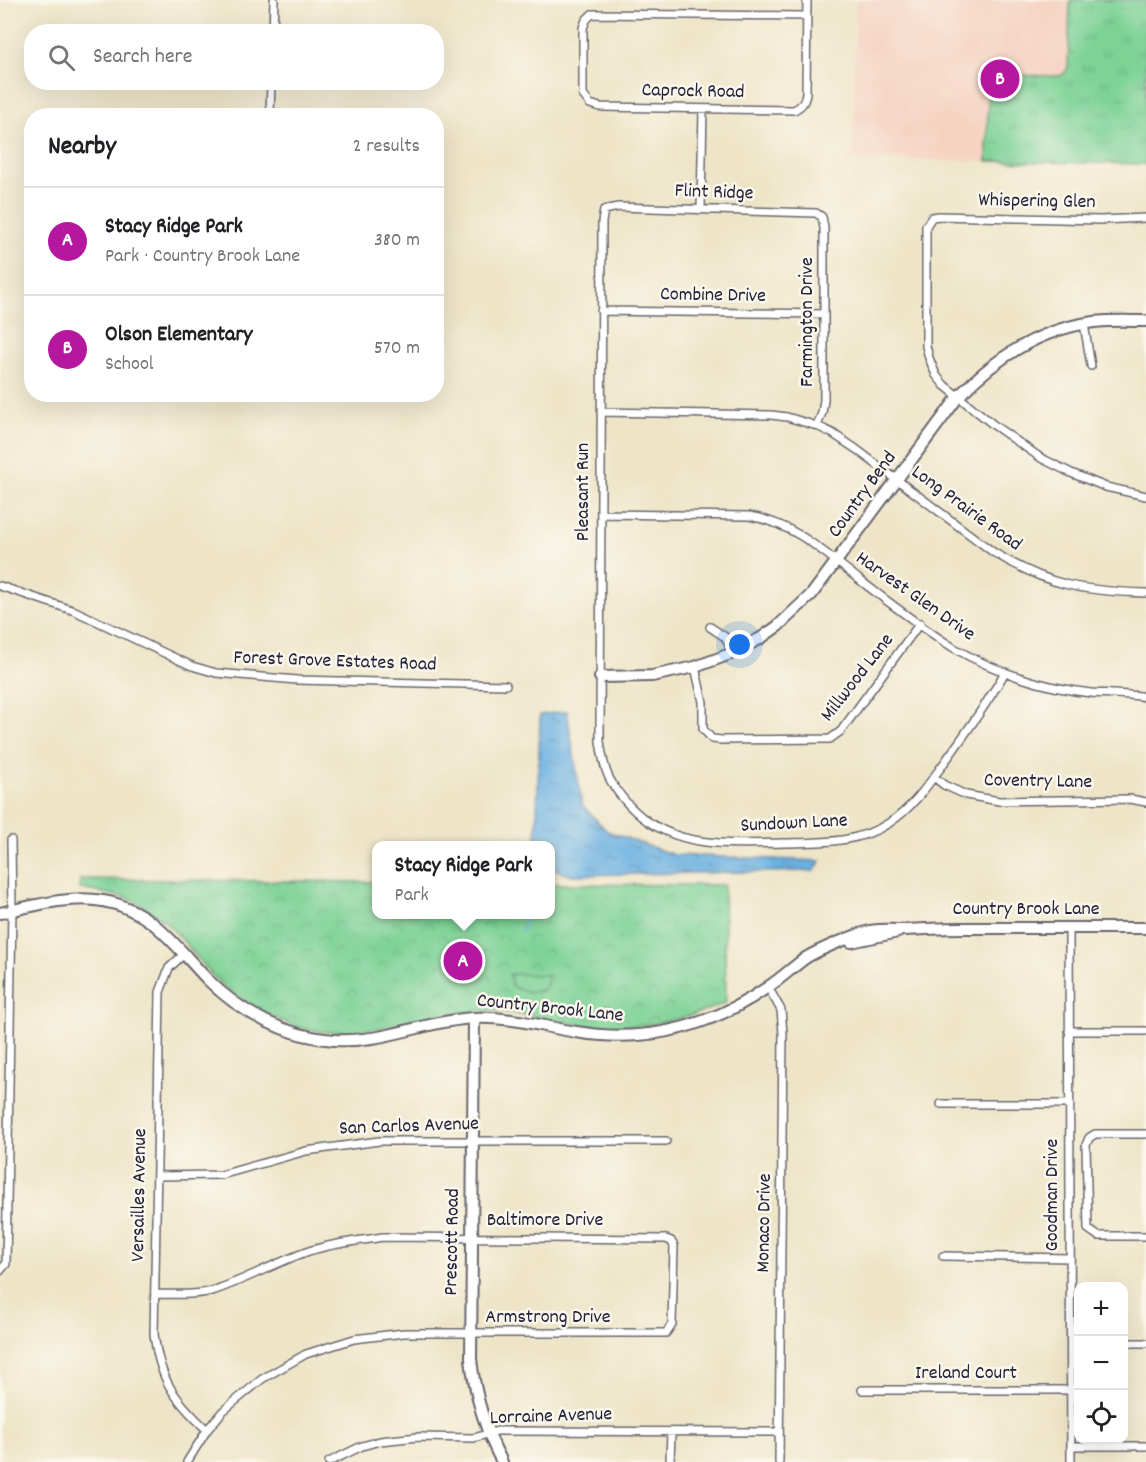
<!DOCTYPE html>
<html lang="en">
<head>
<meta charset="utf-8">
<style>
  body { margin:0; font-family:Dekko,sans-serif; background:#f6f6f6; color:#202124 }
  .controls { position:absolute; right:18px; bottom:18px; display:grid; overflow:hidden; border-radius:12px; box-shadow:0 6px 24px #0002 }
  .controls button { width:54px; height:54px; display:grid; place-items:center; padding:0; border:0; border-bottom:2px solid #e0e0e0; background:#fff; color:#202124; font:30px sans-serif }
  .you { position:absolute; left:740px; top:645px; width:21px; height:21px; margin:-15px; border:4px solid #fff; border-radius:50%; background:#1a73e8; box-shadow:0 0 0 9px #1a73e833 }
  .badge { display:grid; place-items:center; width:39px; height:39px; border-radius:50%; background:#b5179e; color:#fff; font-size:20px; font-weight:700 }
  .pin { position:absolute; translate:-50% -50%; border:3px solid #fff; box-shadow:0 2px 6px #0006 }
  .popup { position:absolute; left:372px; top:841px; width:183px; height:78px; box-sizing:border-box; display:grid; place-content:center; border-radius:12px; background:#fff; filter:drop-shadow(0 2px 4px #0005); font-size:20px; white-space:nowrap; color:#757577 }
  .popup b { font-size:22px; color:#202124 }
  .popup::after { content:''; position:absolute; left:50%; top:100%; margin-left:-12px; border:12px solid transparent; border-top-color:#fff }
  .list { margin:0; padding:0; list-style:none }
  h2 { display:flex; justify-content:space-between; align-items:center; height:78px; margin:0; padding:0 24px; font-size:26px }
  h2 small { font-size:20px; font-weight:400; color:#757577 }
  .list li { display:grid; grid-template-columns:39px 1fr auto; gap:18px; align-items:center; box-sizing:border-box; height:108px; padding:0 24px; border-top:2px solid #e0e0e0 }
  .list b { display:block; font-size:22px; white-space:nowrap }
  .list p { margin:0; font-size:20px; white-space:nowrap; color:#757577 }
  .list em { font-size:20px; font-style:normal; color:#757577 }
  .icon { flex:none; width:33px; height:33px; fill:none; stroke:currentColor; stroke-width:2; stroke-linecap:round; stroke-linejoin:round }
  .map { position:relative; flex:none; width:1146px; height:1462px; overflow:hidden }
  .search { position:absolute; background:#fff; box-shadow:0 6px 24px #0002; left:24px; top:24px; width:420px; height:66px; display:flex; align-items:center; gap:15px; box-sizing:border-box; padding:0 21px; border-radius:24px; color:#757577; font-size:22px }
  .panel { position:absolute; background:#fff; box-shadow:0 6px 24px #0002; left:24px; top:108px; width:420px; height:294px; border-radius:24px }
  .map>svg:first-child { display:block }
  .built { fill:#f5d3c1 }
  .grass { fill:url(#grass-tufts); stroke:#507a68; stroke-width:1.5 }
  .park { fill:url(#park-crowns); stroke:#507a68; stroke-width:1.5 }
  .pitch { fill:#7dd296; stroke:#507a68; stroke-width:1.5 }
  .water { fill:url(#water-ripples); stroke:#46698e; stroke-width:1.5 }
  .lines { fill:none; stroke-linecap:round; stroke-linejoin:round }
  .stream { stroke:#6ab0e1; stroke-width:2 }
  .street-casing { stroke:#69666c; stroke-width:10 }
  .secondary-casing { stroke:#69666c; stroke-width:14 }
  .street { stroke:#fff; stroke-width:7 }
  .secondary { stroke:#fff; stroke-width:10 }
  .labels { text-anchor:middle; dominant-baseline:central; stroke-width:5; stroke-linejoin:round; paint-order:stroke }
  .street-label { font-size:20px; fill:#22223b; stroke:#fbf7ec }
</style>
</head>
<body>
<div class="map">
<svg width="1146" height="1462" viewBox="0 0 1146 1462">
  <defs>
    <pattern id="grass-tufts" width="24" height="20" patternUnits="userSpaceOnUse" patternTransform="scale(1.5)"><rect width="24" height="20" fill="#7dd296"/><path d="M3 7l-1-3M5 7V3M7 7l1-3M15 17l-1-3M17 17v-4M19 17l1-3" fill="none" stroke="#6cb482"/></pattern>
    <pattern id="park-crowns" width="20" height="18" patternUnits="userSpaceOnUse" patternTransform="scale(1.5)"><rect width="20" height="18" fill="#7dd296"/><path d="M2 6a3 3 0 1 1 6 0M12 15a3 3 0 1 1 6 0" fill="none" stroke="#6cb482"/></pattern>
    <pattern id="water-ripples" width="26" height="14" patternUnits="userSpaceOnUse" patternTransform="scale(1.5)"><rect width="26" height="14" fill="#6ab0e1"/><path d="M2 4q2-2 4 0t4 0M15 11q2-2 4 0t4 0" fill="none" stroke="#578fb8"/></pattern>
  </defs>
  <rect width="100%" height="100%" fill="#fbf7ec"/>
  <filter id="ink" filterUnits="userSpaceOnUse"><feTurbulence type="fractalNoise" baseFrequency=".0167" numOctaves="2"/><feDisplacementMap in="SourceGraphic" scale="12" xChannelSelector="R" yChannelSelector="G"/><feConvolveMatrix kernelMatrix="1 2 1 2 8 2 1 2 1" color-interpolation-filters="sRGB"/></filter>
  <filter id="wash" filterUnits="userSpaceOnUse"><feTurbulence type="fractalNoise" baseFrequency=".008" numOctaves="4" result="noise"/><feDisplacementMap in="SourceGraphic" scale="24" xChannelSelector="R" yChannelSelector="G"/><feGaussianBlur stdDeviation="1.35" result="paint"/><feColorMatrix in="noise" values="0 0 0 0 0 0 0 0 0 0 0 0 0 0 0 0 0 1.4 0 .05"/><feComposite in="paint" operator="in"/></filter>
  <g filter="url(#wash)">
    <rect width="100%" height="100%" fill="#eee5c8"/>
    <!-- built -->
    <path class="built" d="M856,0h290v164l-293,-5z"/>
    <!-- grass -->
    <path class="grass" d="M1070,0h76v164l-159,-3 1,-70h16l1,-16 55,1 5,-3 3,-6z"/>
    <!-- park -->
    <path class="park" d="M80,879l296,3v32h174v-30l174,1 2,118c-44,18 -90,28 -138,23 -33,-4 -65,-14 -98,-15 -64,-2 -125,33 -189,17 -15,-4 -32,-13 -45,-20 -17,-9 -35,-22 -47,-36 -22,-26 -43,-57 -76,-71 -17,-7 -35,-9 -53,-12z"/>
    <!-- pitch -->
    <path class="pitch" d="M510,974l38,1c-1,5 0,10 -4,14 -8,5 -27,2 -33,-4z"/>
    <!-- water -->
    <path class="water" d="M567,711l15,94 25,26 67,24 147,6 -7,10 -245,4 -19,-8v-21l-14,-1 4,-130z"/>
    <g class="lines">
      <!-- stream -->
      <path class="stream" d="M550,873l3,-5
        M521,932l8,-18"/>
    </g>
  </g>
  <g filter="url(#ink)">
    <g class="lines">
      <!-- street casing -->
      <g class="street-casing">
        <path id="street" d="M807,0l-1,93c-1,9 -4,13 -12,17l-194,-3 -10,-3 -7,-9v-67l3,-8 6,-6 215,2
          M273,32l1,-32
          M270,116l1,-34
          M701,208l2,-99
          M1146,218l-46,2 -161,-4 -7,1 -6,9v120l3,12 7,17 8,10 51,41 46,32 30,15 35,14 40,9
          M601,311l223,3
          M1084,324l7,42
          M601,412l170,3 16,2 30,9 15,7 24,16 137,103c56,34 89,39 153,41
          M817,426l5,-13 2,-13v-172l-2,-11 -6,-4 -198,-6 -14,3 -2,12 -2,520c2,10 3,21 7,31 4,11 12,21 20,30 42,47 99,41 157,40 36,-1 73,1 105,-20 24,-15 41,-41 58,-64 20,-28 41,-56 58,-87
          M601,514l148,2c45,7 77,38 112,65 30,23 61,47 93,67 41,24 90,40 137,45 19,1 37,1 55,4
          M0,586l75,25 117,55 24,7 81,7 209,5
          M710,627l15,10 8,16
          M695,667l8,35v27l9,10 10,1 108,-1 11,-8 79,-108
          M934,777l10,8 22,10 33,6 131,-2 16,3
          M1069,928l2,534
          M185,953l-16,15 -9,24 -6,342c6,46 19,64 53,96
          M768,987l13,23 2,23 -4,429
          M1069,1031h77
          M941,1104h128
          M1146,1134h-51l-6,4 -3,7 2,84 10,7h48
          M157,1176l64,-1 85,-24 73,-10h287
          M943,1256l127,2
          M0,1271l6,-7 6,-354 -1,-70
          M155,1294c19,0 42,2 60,-4 32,-11 62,-28 94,-39 24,-8 49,-10 74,-14l283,2 5,2 3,5 -2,78 -6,9h-262l-50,6 -48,15 -44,25 -39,32 -16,19 -20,32
          M1124,1343h22
          M862,1390h208
          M1071,1446h75
          M329,1462l33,-16 18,-5 38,-4 56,1 23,-7 282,1
          M670,1462l1,-30"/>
      </g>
      <!-- secondary casing -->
      <g class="secondary-casing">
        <path id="secondary" d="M600,677l52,-1 43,-9 38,-14 28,-15 17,-12 34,-32 146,-197c37,-39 82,-68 136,-75 17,-2 35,-1 52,-1
          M0,913c33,-7 70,-18 103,-12 49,8 73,46 105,79 33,33 79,57 126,60 51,3 90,-19 139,-22 35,-2 68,8 103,14 42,7 86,4 127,-11 23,-8 45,-20 65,-34 14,-9 26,-21 39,-30 14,-8 47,-22 63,-26 12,-2 24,-1 36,-1 19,-1 37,-2 56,-2 61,0 123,0 184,0
          M851,942l47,-10
          M474,1018l-3,341c4,36 14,71 31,103"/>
      </g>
      <!-- street -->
      <use href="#street" class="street"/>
      <!-- secondary -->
      <use href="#secondary" class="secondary"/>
    </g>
  </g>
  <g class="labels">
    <!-- street labels -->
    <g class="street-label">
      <text transform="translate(693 92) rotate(1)">Caprock Road</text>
      <text transform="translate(714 193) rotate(2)">Flint Ridge</text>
      <text transform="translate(1037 202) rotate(1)">Whispering Glen</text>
      <text transform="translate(713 296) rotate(1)">Combine Drive</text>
      <text transform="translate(808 322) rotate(-90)">Farmington Drive</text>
      <text transform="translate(584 492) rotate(-90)">Pleasant Run</text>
      <text transform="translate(863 495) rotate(-54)">Country Bend</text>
      <text transform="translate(966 509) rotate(36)">Long Prairie Road</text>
      <text transform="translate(915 597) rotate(35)">Harvest Glen Drive</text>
      <text transform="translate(335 662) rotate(2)">Forest Grove Estates Road</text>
      <text transform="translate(858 678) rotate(-52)">Millwood Lane</text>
      <text transform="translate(1038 782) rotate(1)">Coventry Lane</text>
      <text transform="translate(794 824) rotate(-3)">Sundown Lane</text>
      <text x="1026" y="910">Country Brook Lane</text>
      <text transform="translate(550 1009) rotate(6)">Country Brook Lane</text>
      <text transform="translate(409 1127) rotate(-2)">San Carlos Avenue</text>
      <text transform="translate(140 1195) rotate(-89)">Versailles Avenue</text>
      <text transform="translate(1053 1195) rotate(-90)">Goodman Drive</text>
      <text x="545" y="1221">Baltimore Drive</text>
      <text transform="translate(765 1223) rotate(-89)">Monaco Drive</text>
      <text transform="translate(453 1242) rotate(-89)">Prescott Road</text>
      <text x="548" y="1318">Armstrong Drive</text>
      <text x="966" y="1374">Ireland Court</text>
      <text transform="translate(551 1417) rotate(-2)">Lorraine Avenue</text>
    </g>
  </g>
</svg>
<div class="controls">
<button>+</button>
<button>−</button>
<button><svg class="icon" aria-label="locate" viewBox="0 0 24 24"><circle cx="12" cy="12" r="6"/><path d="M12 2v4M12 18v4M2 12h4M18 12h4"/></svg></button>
</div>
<div class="you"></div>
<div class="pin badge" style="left:463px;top:961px">A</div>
<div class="popup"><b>Stacy Ridge Park</b>Park</div>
<div class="pin badge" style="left:1000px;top:79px">B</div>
<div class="search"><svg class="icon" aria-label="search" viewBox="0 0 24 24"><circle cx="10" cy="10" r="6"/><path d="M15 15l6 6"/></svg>Search here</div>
<section class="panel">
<h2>Nearby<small>2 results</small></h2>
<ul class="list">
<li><span class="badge">A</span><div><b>Stacy Ridge Park</b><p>Park · Country Brook Lane</p></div><em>380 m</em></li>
<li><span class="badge">B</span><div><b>Olson Elementary</b><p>School</p></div><em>570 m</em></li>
</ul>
</section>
</div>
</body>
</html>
